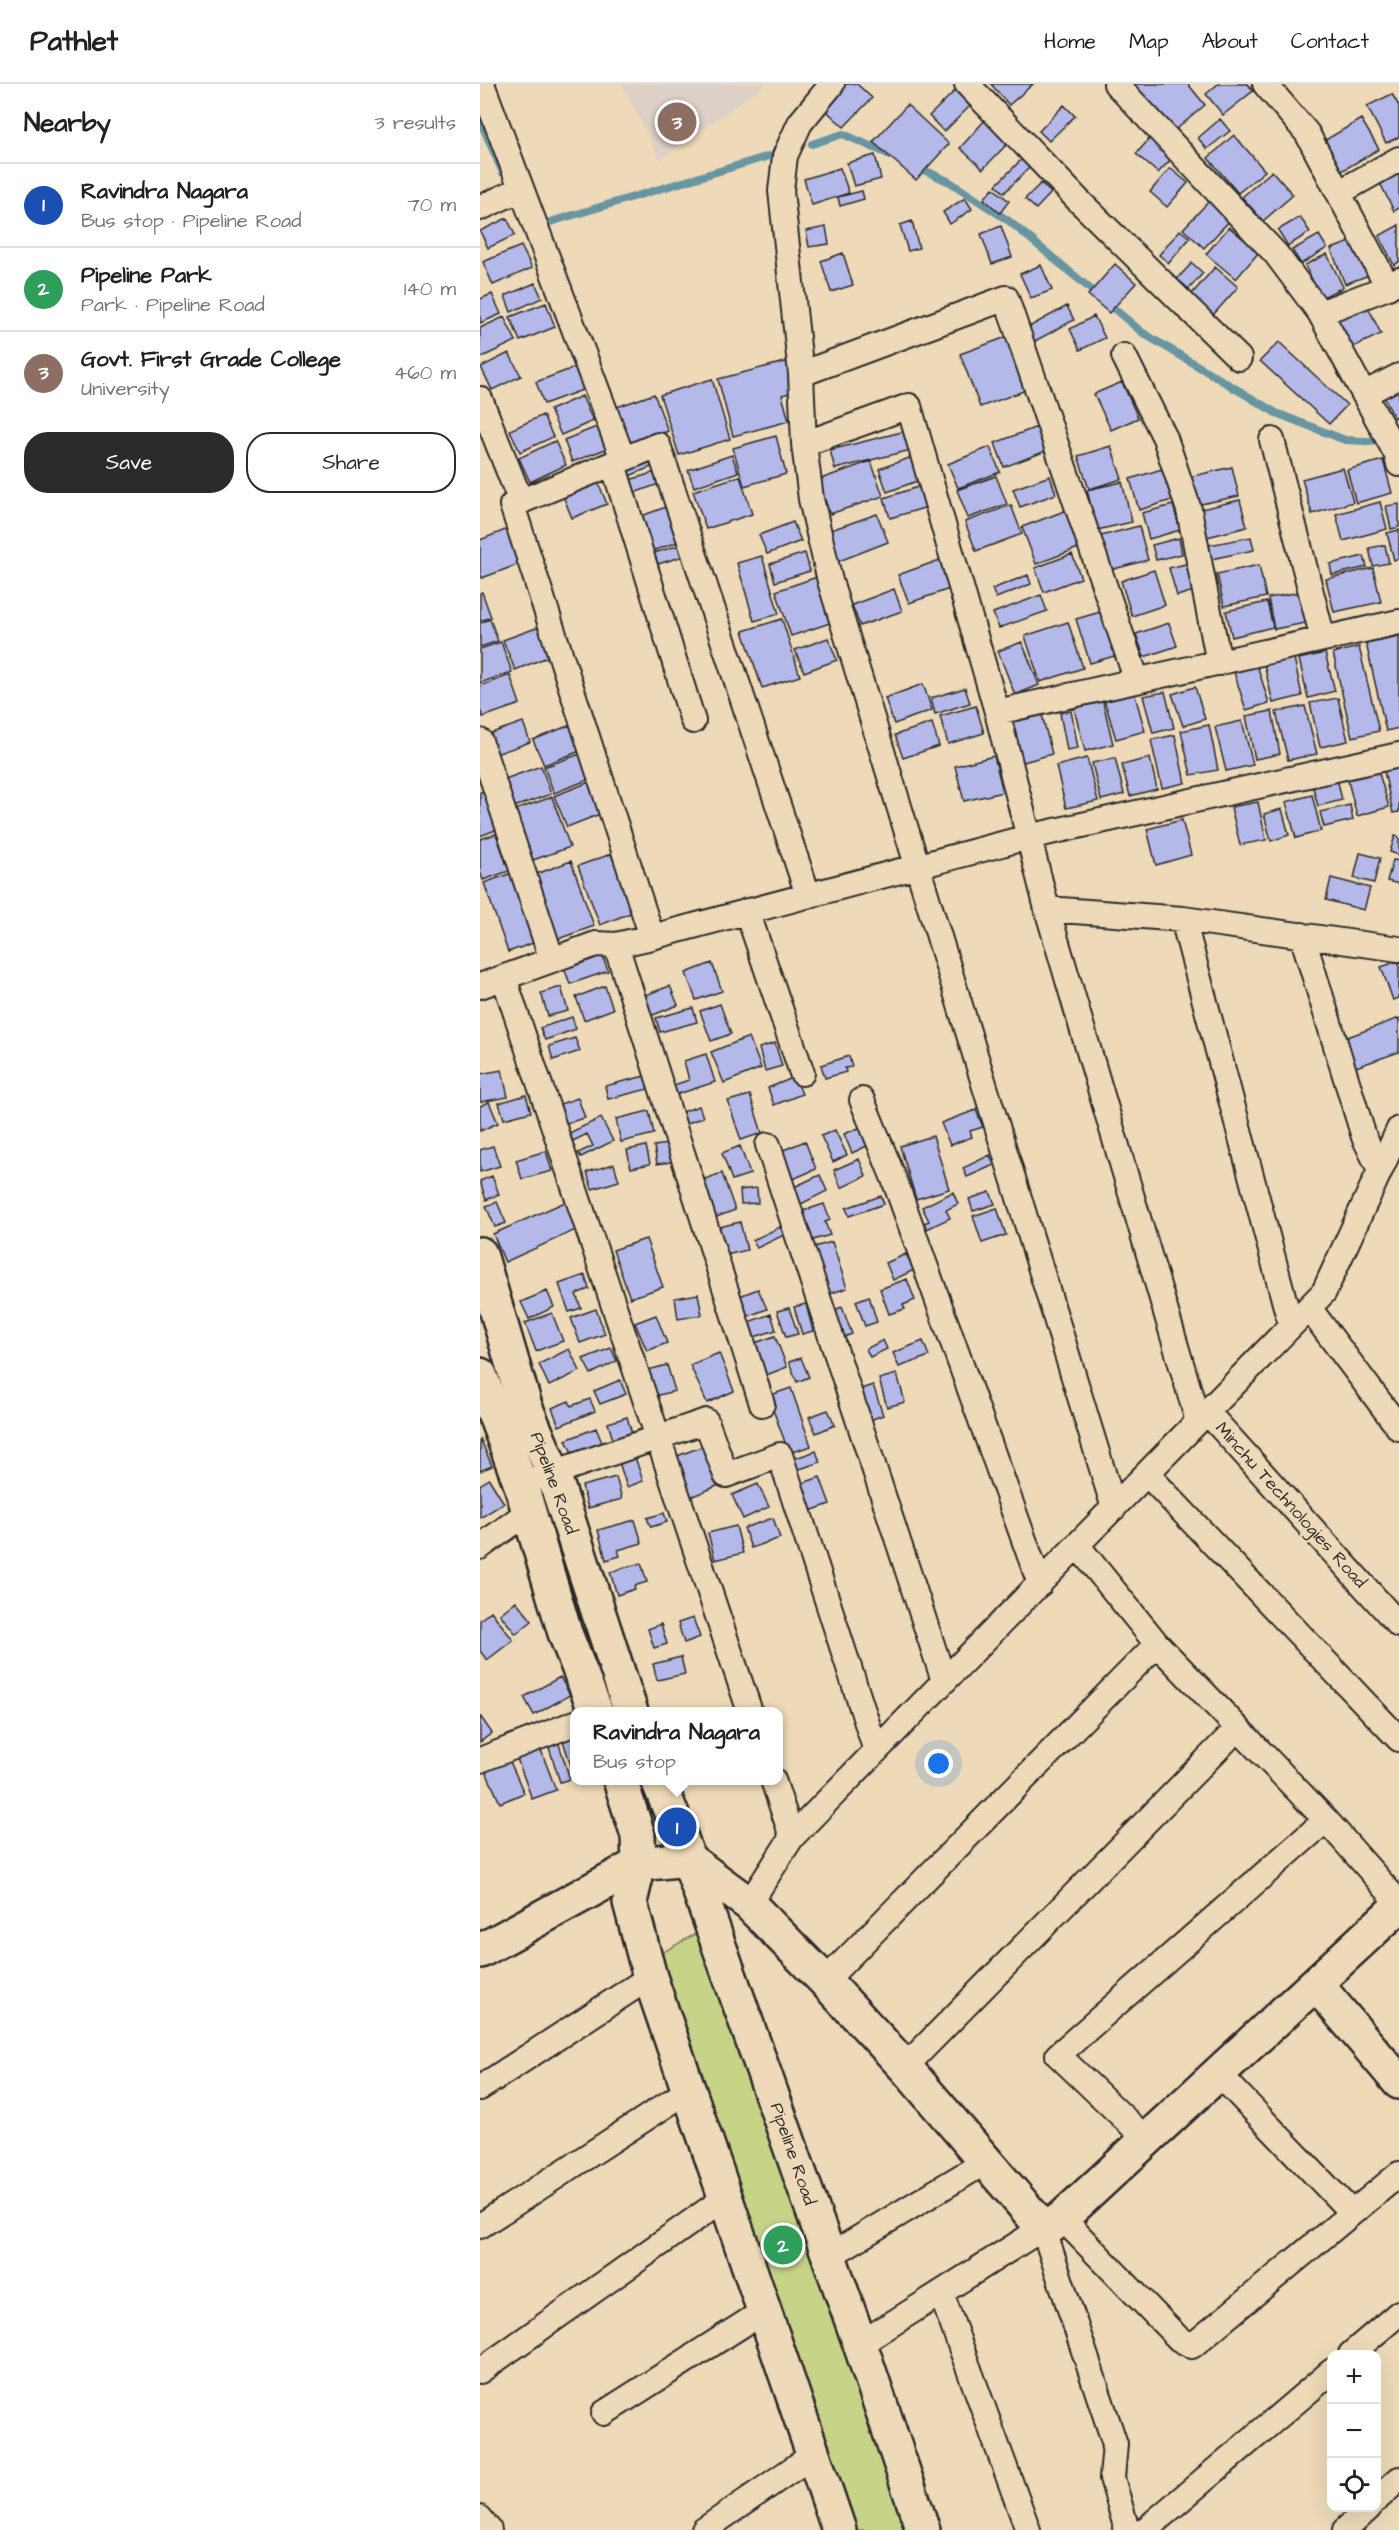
<!DOCTYPE html>
<html lang="en">
<head>
<meta charset="utf-8">
<style>
  body { margin:0; font-family:"Architects Daughter",sans-serif; background:#f6f6f6; color:#202124 }
  .controls { position:absolute; right:18px; bottom:18px; display:grid; overflow:hidden; border-radius:12px; box-shadow:0 6px 24px #0002 }
  .controls button { width:54px; height:54px; display:grid; place-items:center; padding:0; border:0; border-bottom:2px solid #e0e0e0; background:#fff; color:#202124; font:30px sans-serif }
  .you { position:absolute; left:459px; top:1680px; width:21px; height:21px; margin:-15px; border:4px solid #fff; border-radius:50%; background:#1a73e8; box-shadow:0 0 0 9px #1a73e833 }
  .badge { display:grid; place-items:center; width:39px; height:39px; border-radius:50%; background:#2b2b2b; color:#fff; font-size:20px; font-weight:700 }
  .pin { position:absolute; translate:-50% -50%; border:3px solid #fff; box-shadow:0 2px 6px #0006 }
  .popup { position:absolute; left:90px; top:1623px; width:213px; height:78px; box-sizing:border-box; display:grid; place-content:center; border-radius:12px; background:#fff; filter:drop-shadow(0 2px 4px #0005); font-size:20px; white-space:nowrap; color:#757577 }
  .popup b { font-size:22px; color:#202124 }
  .popup::after { content:''; position:absolute; left:50%; top:100%; margin-left:-12px; border:12px solid transparent; border-top-color:#fff }
  .list { margin:0; padding:0; list-style:none }
  h2 { display:flex; justify-content:space-between; align-items:center; height:78px; margin:0; padding:0 24px; font-size:26px }
  h2 small { font-size:20px; font-weight:400; color:#757577 }
  .list li { display:grid; grid-template-columns:39px 1fr auto; gap:18px; align-items:center; box-sizing:border-box; height:84px; padding:0 24px; border-top:2px solid #e0e0e0 }
  .list b { display:block; font-size:22px; white-space:nowrap }
  .list p { margin:0; font-size:20px; white-space:nowrap; color:#757577 }
  .list em { font-size:20px; font-style:normal; color:#757577 }
  .actions { display:flex; gap:12px; padding:18px 24px }
  .actions a { flex:1; padding:14px 0; border:2px solid #2b2b2b; border-radius:24px; text-align:center; font-size:21px; color:#2b2b2b }
  .actions .main { background:#2b2b2b; color:#fff }
  .icon { flex:none; width:33px; height:33px; fill:none; stroke:currentColor; stroke-width:2; stroke-linecap:round; stroke-linejoin:round }
  .map { position:relative; flex:none; width:919px; height:2446px; overflow:hidden }
  header { display:flex; align-items:center; gap:36px; box-sizing:border-box; height:84px; padding:0 30px; background:#fff; border-bottom:2px solid #e0e0e0 }
  header strong { font-size:28px }
  nav { display:flex; gap:33px; margin-inline-start:auto; font-size:21px }
  main { display:flex }
  aside { flex:1; background:#fff }
  .map>svg:first-child { display:block }
  .built { fill:#ddd0c7 }
  .green { fill:#c7d488; stroke:#79805a; stroke-width:1.5 }
  .lines { fill:none; stroke-linecap:round; stroke-linejoin:round }
  .stream { stroke:#6895a2; stroke-width:8 }
  .building { fill:#b5b9ea; stroke:#2b2b2b; stroke-width:1.5 }
  .street-casing { stroke:#2b2b2b; stroke-width:28 }
  .secondary-casing { stroke:#2b2b2b; stroke-width:38 }
  .street { stroke:#eedab8; stroke-width:24 }
  .secondary { stroke:#eedab8; stroke-width:33 }
  .labels { text-anchor:middle; dominant-baseline:central; stroke-width:5; stroke-linejoin:round; paint-order:stroke }
  .street-label { font-size:18px; fill:#2b2b2b; stroke:#eedab8 }
</style>
</head>
<body>
<header>
<strong>Pathlet</strong>
<nav><a>Home</a><a>Map</a><a>About</a><a>Contact</a></nav>
</header>
<main>
<aside>
<h2>Nearby<small>3 results</small></h2>
<ul class="list">
<li><span class="badge" style="background:#1a4fb4">1</span><div><b>Ravindra Nagara</b><p>Bus stop · Pipeline Road</p></div><em>70 m</em></li>
<li><span class="badge" style="background:#2e9e5b">2</span><div><b>Pipeline Park</b><p>Park · Pipeline Road</p></div><em>140 m</em></li>
<li><span class="badge" style="background:#8d6e63">3</span><div><b>Govt. First Grade College</b><p>University</p></div><em>460 m</em></li>
</ul>
<div class="actions"><a class="main">Save</a><a>Share</a></div>
</aside>
<div class="map">
<svg width="919" height="2446" viewBox="0 0 919 2446">
  <rect width="100%" height="100%" fill="#eedab8"/>
  <filter id="ink" filterUnits="userSpaceOnUse"><feTurbulence type="fractalNoise" baseFrequency=".0167" numOctaves="2"/><feDisplacementMap in="SourceGraphic" scale="12" xChannelSelector="R" yChannelSelector="G"/><feConvolveMatrix kernelMatrix="1 2 1 2 8 2 1 2 1" color-interpolation-filters="sRGB"/></filter>
  <g filter="url(#ink)">
    <!-- built -->
    <path class="built" d="M142,0h144l-106,76z"/>
    <!-- green -->
    <path class="green" d="M229,1842l206,604h-68l-196,-571z"/>
    <g class="lines">
      <!-- stream -->
      <path class="stream" d="M0,36l23,53
        M332,60l31,-10 52,23
        M437,83l33,15 59,39 134,112 133,80 69,27 41,2
        M57,142l232,-70"/>
    </g>
    <!-- building -->
    <path class="building" d="M361,0h16l15,14 -28,29 -24,-22z
      M511,0h42l-24,21z
      M650,0h58l17,21 -33,28z
      M738,0h30l5,7 -30,24 -17,-21z
      M481,1l15,15 -32,32 -15,-16z
      M912,10l7,12v31l-13,6 -19,-37z
      M427,21l42,39 -33,36 -43,-38z
      M584,21l11,11 -26,25 -10,-10z
      M740,35l10,12 -23,18 -9,-11z
      M881,35l18,30 -39,23 -18,-30z
      M505,36l24,22 -26,27 -23,-21z
      M754,51l31,36 -27,22 -30,-35z
      M671,53l22,20 -15,16 -22,-19z
      M395,71l6,24 -27,7 -7,-23z
      M543,74l8,8 -27,27 -8,-8z
      M919,80v44l-5,3 -18,-36z
      M360,84l9,25 -37,12 -8,-26z
      M690,84l18,15 -21,24 -17,-15z
      M792,87l21,24 -30,26 -21,-24z
      M561,99l10,10 -15,16 -11,-10z
      M513,104l16,13 -9,12 -16,-14z
      M382,107l2,8 -24,7 -2,-9z
      M485,114l7,11 -22,15 -7,-12z
      M731,115l21,19 -28,30 -21,-19z
      M820,133l10,15 -22,14 -10,-16z
      M27,134l8,17 -27,13 -8,-17z
      M432,137l7,27 -11,3 -8,-26z
      M919,141v37l-5,3 -15,-29z
      M521,142l11,31 -20,7 -11,-30z
      M346,143l3,17 -20,3 -3,-16z
      M749,143l30,25 -23,27 -30,-25z
      M700,146l10,8 -21,25 -10,-8z
      M839,151l8,13 -26,16 -9,-14z
      M876,156l13,35 -24,9 -14,-35z
      M41,162l11,22 -39,17 -10,-23z
      M363,169l10,32 -22,7 -10,-31z
      M847,170l16,33 -22,11 -16,-33z
      M712,179l11,10 -14,16 -12,-10z
      M635,180l21,19 -27,30 -21,-18z
      M561,181l11,25 -21,8 -11,-24z
      M735,183l23,20 -25,28 -22,-20z
      M55,199l7,15 -31,14 -6,-16z
      M12,210l9,20 -21,9v-24z
      M66,219l9,24 -35,14 -10,-24z
      M587,222l7,14 -39,21 -8,-13z
      M888,223l13,27 -30,14 -13,-28z
      M614,232l11,22 -25,12 -10,-21z
      M24,233l12,24 -36,17v-30z
      M529,252l20,53 -49,18 -20,-53z
      M799,258l68,63 -18,19 -69,-63z
      M29,269l12,23 -29,14 -11,-23z
      M309,277l8,30 -15,4 7,26 -56,15 -15,-57z
      M96,283l9,22 -41,15 -8,-22z
      M232,295l18,60 -51,16 -19,-60z
      M642,298l16,36 -27,12 -17,-36z
      M919,299v33l-5,2 -12,-26z
      M174,310l14,37 -37,14 -14,-38z
      M102,312l11,25 -32,14 -11,-25z
      M63,331l10,22 -33,15 -10,-22z
      M119,342l9,22 -36,14 -8,-22z
      M557,343l9,24 -42,16 -9,-24z
      M430,346l5,19 -80,20 -5,-19z
      M296,352l10,38 -42,12 -11,-38z
      M75,357l11,24 -36,17 -11,-24z
      M631,362l11,33 -33,10 -11,-33z
      M510,363l10,25 -42,16 -10,-24z
      M177,369l-1,12 -34,14 -5,-15z
      M252,371l6,17 -44,15 -6,-17z
      M432,373l8,23 -33,12 -8,-23z
      M903,376l9,33 -36,10 -9,-33z
      M391,377l12,35 -53,18 -12,-34z
      M752,383l7,29 -43,9 -7,-28z
      M863,384l10,34 -41,12 -10,-35z
      M682,385l10,31 -33,10 -9,-31z
      M179,387v13l-28,10 -5,-13z
      M260,392l12,38 -46,15 -13,-38z
      M516,392l11,28 -39,14 -11,-28z
      M570,392l6,18 -36,13 -7,-18z
      M116,393l11,27 -35,14 -11,-27z
      M642,398l10,40 -35,8 -10,-40z
      M447,400l7,21 -44,13 -6,-20z
      M760,416l7,27 -44,11 -6,-28z
      M900,418l7,27 -44,12 -7,-27z
      M194,420l13,35 -38,13 -13,-34z
      M919,420v23l-8,2 -5,-23z
      M531,421l11,29 -46,17 -11,-29z
      M693,421l7,25 -31,9 -7,-26z
      M587,426l14,37 -45,17 -14,-37z
      M397,430l11,28 -49,19 -11,-30z
      M313,438l8,19 -34,13 -8,-19z
      M659,442l9,34 -38,10 -9,-34z
      M28,445l14,34 -40,15 -2,-5v-33z
      M919,446v28l-5,2 -7,-27z
      M771,453l3,13 -43,9 -2,-14z
      M699,454l3,16 -26,6 -4,-15z
      M206,459l4,11 -32,10 -4,-11z
      M905,461l4,18 -16,3 -4,-18z
      M325,469l5,18 -35,11 -5,-18z
      M592,470l9,24 -37,14 -9,-24z
      M282,472l17,58 -25,7 -17,-58z
      M884,472l3,11 -35,8 -2,-11z
      M468,473l10,29 -49,17 -11,-28z
      M710,479l7,27 -20,6 -8,-28z
      M779,481l7,32 -42,9 -7,-32z
      M893,484l8,34 -47,10 -8,-33z
      M674,486l11,35 -33,11 -11,-35z
      M548,491l3,9 -35,14 -4,-9z
      M337,493l16,45 -42,14 -15,-45z
      M414,505l8,22 -42,15 -8,-21z
      M830,506l6,31 -42,8 -6,-31z
      M2,508l9,25 -11,4v-28z
      M561,511l6,16 -48,17 -6,-15z
      M787,518l6,25 -41,10 -6,-26z
      M624,527l14,44 -28,8 -14,-44z
      M10,535l8,22 -18,6v-24z
      M302,535l18,57 -38,12 -19,-57z
      M588,538l15,46 -43,14 -15,-46z
      M689,539l8,23 -33,11 -8,-23z
      M59,543l11,29 -35,14 -12,-30z
      M919,552v92l-13,3 -20,-88z
      M348,554l9,22 -33,12 -9,-22z
      M21,558l11,30 -32,11v-34z
      M542,558l17,43 -24,10 -17,-44z
      M879,563l20,84 -27,6 -19,-84z
      M845,569l10,38 -27,7 -9,-39z
      M814,574l8,38 -29,7 -9,-39z
      M777,581l12,38 -23,7 -12,-38z
      M30,591l10,29 -37,13 -3,-7v-24z
      M443,600l9,26 -38,14 -9,-26z
      M715,603l10,32 -22,7 -11,-32z
      M485,604l5,15 -35,11 -4,-16z
      M653,604l12,43 -29,8 -13,-43z
      M685,608l9,36 -21,5 -10,-37z
      M621,610l12,50 -28,7 -13,-50z
      M858,614l10,43 -28,6 -10,-44z
      M496,622l8,27 -36,11 -8,-28z
      M825,622l12,48 -29,6 -12,-48z
      M560,623l12,47 -39,11 -13,-47z
      M591,627l7,37 -11,2 -7,-37z
      M792,627l8,43 -25,5 -9,-43z
      M762,637l11,44 -27,6 -11,-44z
      M43,638l7,20 -37,13 -7,-20z
      M452,639l7,23 -36,12 -8,-23z
      M90,641l10,26 -36,14 -11,-25z
      M729,641l9,45 -27,5 -10,-44z
      M695,651l10,48 -23,5 -11,-48z
      M100,670l10,25 -36,14 -10,-26z
      M514,672l9,36 -39,9 -9,-35z
      M607,674l11,43 -32,7 -10,-42z
      M635,674l9,36 -23,6 -9,-37z
      M670,674l7,31 -27,7 -8,-31z
      M61,682l10,28 -37,13 -9,-28z
      M919,684v44l-6,1 -9,-42z
      M898,686l11,37 -32,9 -10,-39z
      M857,694l5,22 -24,6 -6,-22z
      M112,697l13,31 -38,15 -13,-31z
      M5,707l13,38 -18,7v-44z
      M832,711l9,36 -25,7 -10,-36z
      M72,713l18,50 -37,13 -18,-50z
      M778,718l8,38 -26,5 -9,-38z
      M870,721l3,15 -29,7 -4,-15z
      M802,725l7,26 -18,6 -7,-27z
      M702,736l9,35 -35,10 -9,-36z
      M16,750l13,37 -26,9 -3,-9v-32z
      M915,752l4,1v18l-9,-3z
      M880,769l20,5 -6,25 -20,-5z
      M131,770l22,58 -33,13 -22,-59z
      M913,776l6,1v23l-12,-3z
      M91,777l23,65 -36,13 -24,-64z
      M32,789l24,69 -28,10 -24,-69z
      M851,794l39,10 -6,22 -38,-10z
      M120,865l8,22 -38,13 -8,-22z
      M919,877v37l-6,2 -12,-33z
      M232,879l10,28 -26,9 -10,-27z
      M125,902l8,23 -29,11 -8,-23z
      M190,902l8,19 -30,12 -8,-20z
      M81,903l7,24 -20,5 -7,-23z
      M240,920l11,30 -20,7 -11,-30z
      M213,924l4,14 -37,10 -4,-14z
      M92,933l4,12 -31,11 -5,-12z
      M919,934v34l-43,15 -11,-29z
      M269,953l12,31 -37,15 -13,-31z
      M95,954l5,13 -27,9 -4,-14z
      M295,959l7,23 -17,5 -6,-23z
      M226,970l9,28 -40,13 -4,-9 18,-6 -5,-19z
      M369,972l3,11 -7,1 1,4 -21,6 -4,-13z
      M22,986l6,27 -28,5v-28z
      M165,992l3,13 -40,10 -3,-13z
      M315,993l7,17 -28,11 -6,-17z
      M46,1011l5,17 -27,7 -5,-16z
      M270,1011l12,38 -21,7 -13,-39z
      M98,1014l7,20 -19,5 -6,-19z
      M9,1018l9,21 -18,8v-25z
      M219,1022l4,11 -20,8 -4,-12z
      M496,1026l7,17 -13,4 2,6 -22,8 -9,-22z
      M169,1027l5,23 -33,8 -5,-23z
      M121,1034l12,23 -32,16 -3,-4 15,-7 -6,-12 -14,7 -4,-8z
      M384,1042l7,18 -19,9 -8,-19z
      M355,1046l12,25 -14,7 -12,-26z
      M453,1052l16,53 -33,10 -16,-53z
      M325,1057l11,28 -23,10 -12,-28z
      M188,1060l3,18 -14,2 -3,-18z
      M13,1062l7,20 -20,6v-22z
      M166,1062l4,18 -19,4 -4,-18z
      M260,1062l10,28 -18,6 -10,-27z
      M66,1067l6,20 -30,8 -6,-19z
      M510,1071l4,10 -27,12 -4,-9z
      M379,1075l7,17 -25,12 -7,-18z
      M134,1080l5,17 -27,8 -5,-17z
      M242,1089l13,37 -24,9 -14,-37z
      M340,1091l7,16 -26,13 -7,-17z
      M12,1092l7,18 -13,6 -6,-19z
      M277,1104l1,15 -17,1 -1,-14z
      M473,1108l5,12 -12,6 4,8 -23,11 -3,-6 5,-2 -7,-14z
      M510,1108l5,12 -22,7 -4,-12z
      M401,1112l3,8 -35,12 -3,-8z
      M17,1118l9,21 -11,4 -9,-21z
      M85,1118l13,27 -73,33 -12,-28z
      M344,1120l6,16 -5,2 5,13 -17,5 -10,-29z
      M517,1124l9,27 -24,8 -9,-27z
      M260,1138l7,28 -25,6 -7,-28z
      M300,1143l4,8 -27,13 -4,-8z
      M166,1155l17,48 -33,11 -17,-48z
      M352,1158l15,46 -18,6 -15,-47z
      M426,1170l8,16 -21,10 -7,-17z
      M105,1191l4,14 -13,5 5,14 -12,4 -10,-28z
      M427,1195l8,21 -12,5 2,4 -16,5 -9,-25z
      M278,1205l9,20 -21,8 -9,-20z
      M67,1207l7,16 -25,12 -8,-17z
      M218,1210l4,21 -24,4 -3,-21z
      M389,1212l8,26 -12,4 -9,-25z
      M326,1220l7,27 -11,3 -8,-27z
      M362,1223l10,27 -14,5 -9,-27z
      M309,1224l9,26 -12,3 -9,-26z
      M116,1225l9,25 -25,9 -9,-25z
      M72,1229l11,28 -27,10 -11,-28z
      M291,1230l5,16 -28,9 -5,-15z
      M176,1231l11,28 -20,8 -12,-28z
      M295,1252l12,31 -26,10 -12,-32z
      M403,1256l4,9 -17,8 -4,-8z
      M443,1257l6,15 -30,11 -6,-14z
      M131,1264l6,13 -26,13 -8,-15z
      M89,1265l11,22 -31,15 -10,-22z
      M239,1269l15,38 -27,12 -17,-38z
      M321,1274l8,19 -12,5 -8,-20z
      M187,1281l8,26 -20,5 -7,-26z
      M417,1290l8,28 -18,5 -8,-28z
      M140,1296l6,14 -26,10 -6,-13z
      M393,1301l10,30 -18,7 -10,-31z
      M311,1304l20,58 -22,7 -21,-57z
      M110,1315l5,12 -36,15 -7,-18 17,-7 2,5z
      M348,1326l7,15 -19,8 -7,-16z
      M147,1333l6,20 -19,6 -6,-20z
      M116,1344l7,17 -29,12 -8,-17z
      M0,1354l12,28 -12,5z
      M226,1361l16,39 -34,14 -16,-40z
      M336,1367l4,11 -26,9 -4,-11z
      M154,1370l9,27 -16,6 -9,-28z
      M136,1393l6,22 -34,9 -6,-22z
      M340,1393l10,27 -26,9 -9,-27z
      M9,1395l15,24 -24,15v-33z
      M278,1400l11,23 -26,12 -11,-24z
      M184,1429l3,9 -16,5 -4,-9z
      M293,1434l7,20 -29,10 -7,-20z
      M155,1436l7,23 -24,7 2,6 -14,4 -8,-30z
      M256,1442l7,27 -28,7 -7,-27z
      M161,1479l6,19 -13,4 1,3 -18,6 -7,-23z
      M36,1517l16,20 -16,13 -16,-20z
      M11,1527l22,29 -26,20 -7,-9v-31z
      M213,1534l7,19 -16,6 -6,-20z
      M181,1540l6,20 -13,4 -6,-19z
      M201,1573l4,17 -28,6 -4,-16z
      M80,1593l10,18 -36,20 -10,-18z
      M0,1632l12,17 -12,9z
      M95,1642v45l-2,1 -13,-41z
      M77,1654l13,41 -10,3 -13,-41z
      M59,1661l17,45 -24,9 -17,-46z
      M28,1673l16,36 -24,10 -16,-36z"/>
    <g class="lines">
      <!-- street casing -->
      <g class="street-casing">
        <path id="street" d="M2,0l141,375
          M352,0l-32,39 -15,33 -4,35 20,183 3,70 7,55 19,82 284,927
          M487,0l111,116 161,158
          M636,0l160,170 44,59 44,81 35,-18
          M785,0l42,49 81,154
          M860,108l59,-33
          M0,124l41,-19
          M840,229l68,-26 11,-7
          M644,272l41,82 24,72 30,153
          M321,290l205,-76 131,383
          M884,310l32,59 3,11
          M0,315l41,103
          M792,356l51,199
          M324,360l105,-38 88,306 50,197 136,10 216,30
          M133,380l80,257
          M517,628l402,-90
          M0,657l72,219
          M567,825l151,512
          M267,827l55,162
          M703,835l108,407
          M822,851l62,202 16,33
          M172,853l-140,-432 146,-60 150,450
          M136,861l146,459
          M24,894l246,734
          M0,902l116,-42 20,1 36,-8 376,-100 371,-82
          M382,1016l32,79 146,405
          M288,1061l176,536
          M829,1224l90,120
          M727,1328l192,213
          M667,1390l252,265
          M58,1394l168,-57 20,54 54,-20 96,296
          M597,1461l80,99 169,176 73,83
          M0,1463l48,-35
          M0,1676l95,-37
          M293,1696l19,57
          M269,1820l43,-67 532,-545 75,-163
          M345,1897l332,-337
          M425,1983l333,-339
          M739,1990l133,139
          M0,2004l170,-111
          M667,2056l-89,-85 268,-235
          M582,2134l117,121 13,7 207,-172
          M0,2142l209,-136
          M349,2172l158,-95
          M461,2209l87,237
          M380,2260l183,-116 72,216 -3,34 15,52
          M871,2270l48,-41
          M0,2287l245,-173
          M124,2329l160,-102
          M896,2416l23,-21
          M0,2434l9,12
          M224,2446l109,-75
          M665,2446l187,-159
          M865,2446l24,-22"/>
      </g>
      <!-- secondary casing -->
      <g class="secondary-casing">
        <path id="secondary" d="M0,1170l45,152 28,67 78,239
          M0,1291l41,110 44,148 31,79
          M140,1696l18,55 1,29 -9,38 20,75 189,553
          M178,1696l19,47 183,517 63,186
          M0,1867l159,-87 49,-5 61,45 76,77 80,86 138,161 7,-1 12,-9 337,-312
          M836,1900l83,98"/>
      </g>
      <!-- street -->
      <use href="#street" class="street"/>
      <!-- secondary -->
      <use href="#secondary" class="secondary"/>
    </g>
  </g>
  <g class="labels">
    <!-- street labels -->
    <g class="street-label">
      <text transform="translate(74 1399) rotate(70)">Pipeline Road</text>
      <text transform="translate(811 1421) rotate(48)">Minchu Technologies Road</text>
      <text transform="translate(313 2070) rotate(71)">Pipeline Road</text>
    </g>
  </g>
</svg>
<div class="controls">
<button>+</button>
<button>−</button>
<button><svg class="icon" aria-label="locate" viewBox="0 0 24 24"><circle cx="12" cy="12" r="6"/><path d="M12 2v4M12 18v4M2 12h4M18 12h4"/></svg></button>
</div>
<div class="you"></div>
<div class="pin badge" style="left:197px;top:1743px;background:#1a4fb4">1</div>
<div class="popup"><b>Ravindra Nagara</b>Bus stop</div>
<div class="pin badge" style="left:303px;top:2161px;background:#2e9e5b">2</div>
<div class="pin badge" style="left:197px;top:38px;background:#8d6e63">3</div>
</div>
</main>
</body>
</html>
